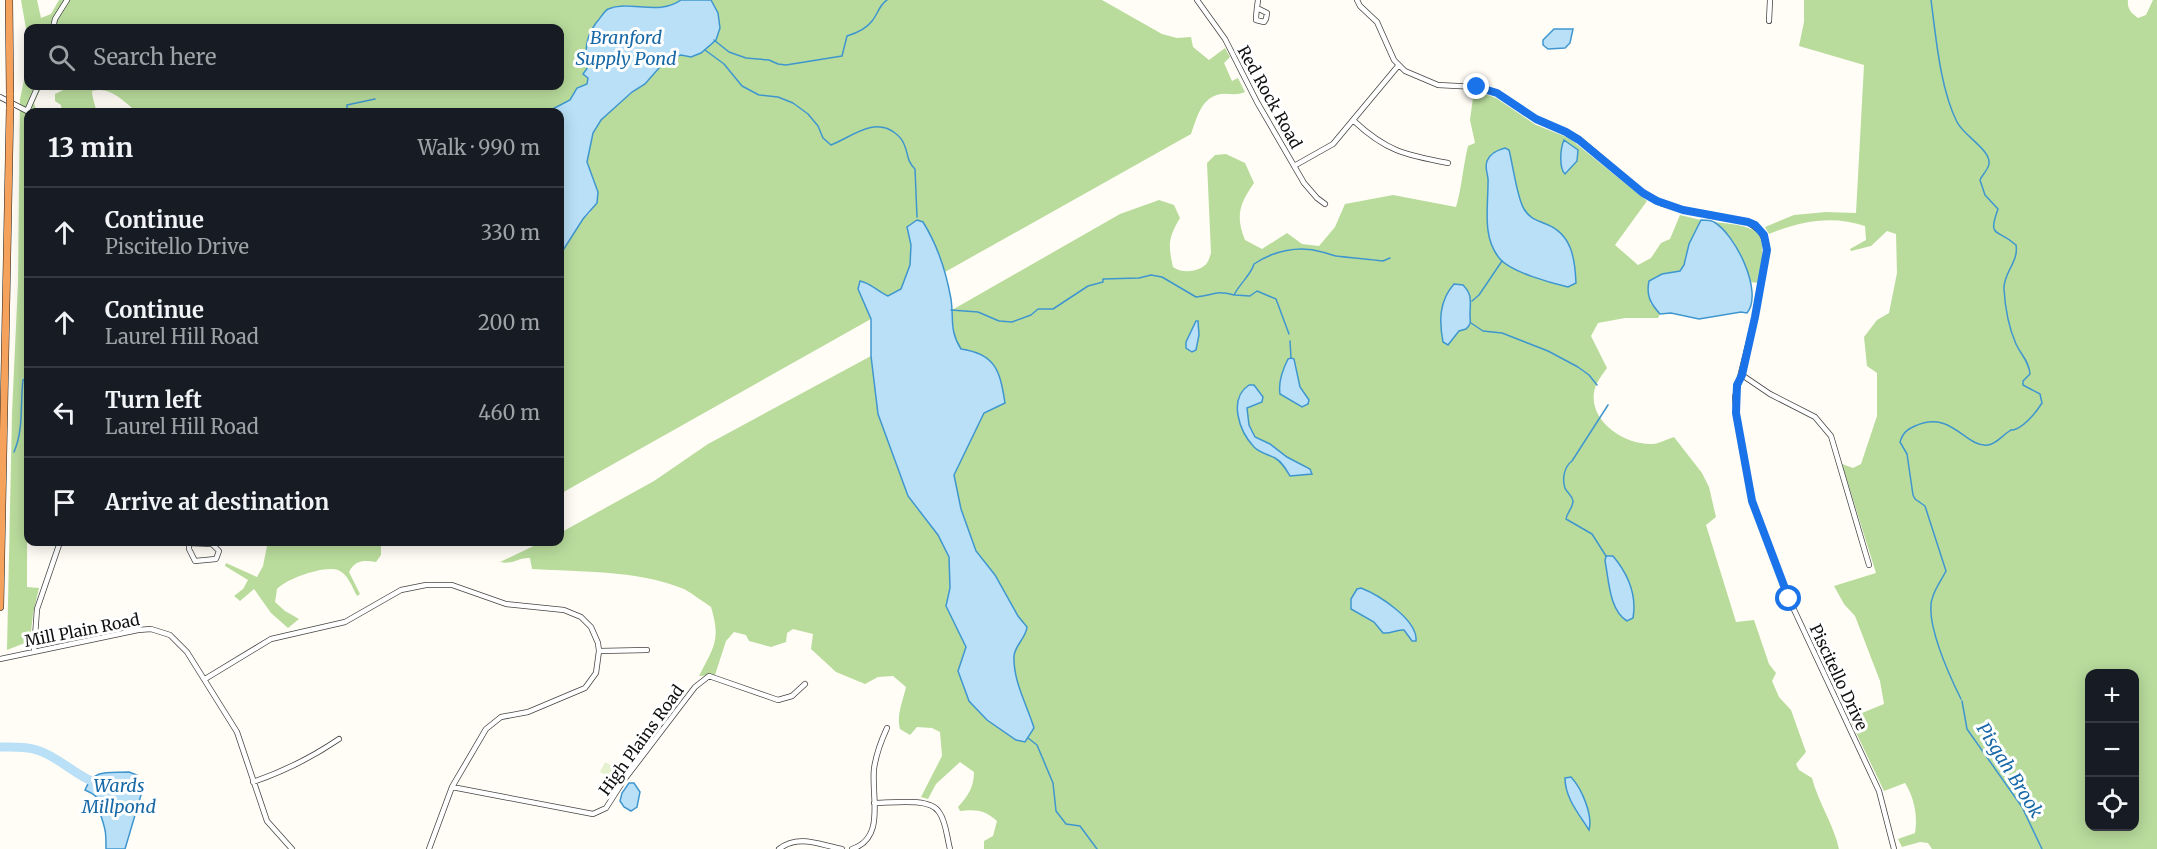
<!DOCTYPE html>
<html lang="en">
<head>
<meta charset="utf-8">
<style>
  body { margin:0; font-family:Merriweather,serif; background:#20242c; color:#f1f3f6 }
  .controls { position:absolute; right:18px; bottom:18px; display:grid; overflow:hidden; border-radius:12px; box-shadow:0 3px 15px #0003 }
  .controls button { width:54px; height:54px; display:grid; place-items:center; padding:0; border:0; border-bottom:2px solid #363941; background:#171b24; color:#f1f3f6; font:30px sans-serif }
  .stop { position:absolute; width:18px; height:18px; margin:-14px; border:4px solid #1a73e8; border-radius:50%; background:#fff }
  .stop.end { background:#1a73e8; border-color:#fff; box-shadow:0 2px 6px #0008 }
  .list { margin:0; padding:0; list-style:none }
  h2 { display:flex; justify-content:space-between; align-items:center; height:78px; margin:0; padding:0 24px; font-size:26px }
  h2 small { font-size:20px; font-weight:400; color:#9ea1a6 }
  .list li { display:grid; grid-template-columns:39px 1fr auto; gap:18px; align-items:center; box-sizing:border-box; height:90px; padding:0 24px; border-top:2px solid #363941 }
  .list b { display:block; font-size:22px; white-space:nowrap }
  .list p { margin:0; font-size:20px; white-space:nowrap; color:#9ea1a6 }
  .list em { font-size:20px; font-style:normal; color:#9ea1a6 }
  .icon { flex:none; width:33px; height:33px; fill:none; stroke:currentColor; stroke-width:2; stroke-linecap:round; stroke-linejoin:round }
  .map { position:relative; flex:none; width:2157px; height:849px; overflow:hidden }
  .search { position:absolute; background:#171b24; box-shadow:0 3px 15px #0003; left:24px; top:24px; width:540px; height:66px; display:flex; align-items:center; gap:15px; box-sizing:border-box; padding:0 21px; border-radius:12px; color:#9ea1a6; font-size:22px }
  .panel { position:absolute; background:#171b24; box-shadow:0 3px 15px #0003; left:24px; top:108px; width:540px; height:438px; border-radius:12px }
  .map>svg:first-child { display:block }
  .forest { fill:#b9dc9c; fill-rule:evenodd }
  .pitch { fill:#e6f2cf }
  .water { fill:#b9e0f7; stroke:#3f96cf; stroke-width:1.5 }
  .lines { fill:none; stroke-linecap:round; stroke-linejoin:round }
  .stream { stroke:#3f96cf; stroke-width:1.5 }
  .river { stroke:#b9e0f7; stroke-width:9 }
  .minor-casing { stroke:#444; stroke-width:6 }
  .highway-casing { stroke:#222; stroke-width:8 }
  .minor { stroke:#fff; stroke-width:4.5 }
  .highway { stroke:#f5a25d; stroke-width:7 }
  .highway-bridge-casing { stroke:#222; stroke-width:8; stroke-linecap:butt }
  .highway-bridge { stroke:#f5a25d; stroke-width:7 }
  .route { stroke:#1a73e8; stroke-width:8 }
  .labels { text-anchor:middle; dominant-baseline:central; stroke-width:6; stroke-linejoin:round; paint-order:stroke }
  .street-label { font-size:16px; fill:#111; stroke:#fff }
  .water-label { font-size:18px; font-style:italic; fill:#1768a6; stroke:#fff }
</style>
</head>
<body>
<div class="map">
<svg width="2157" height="849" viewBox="0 0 2157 849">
  <rect width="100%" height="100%" fill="#fffdf5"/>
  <!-- forest -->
  <path class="forest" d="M21,0h16l4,18 10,-4 8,-14h622c-15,11 -38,7 -56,5l-40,47 3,15 -1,17 -10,4 -7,12 -23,12h-410c-13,-10 -26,-26 -45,-21 0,8 4,14 4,21h-34l-1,-7 -6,-4v-7l16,-8h489v-58h-532v12z
    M710,0h392l60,34 15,4 14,-1 2,10 16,13 16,-12 5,9 -6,6 8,18 6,-3 7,14c-8,4 -16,1 -24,2 -20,3 -24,24 -30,40l-246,138c-5,-17 -12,-34 -22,-50l-6,-1 -10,6 4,18 -1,20 -9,24 -13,8c-10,-5 -17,-14 -28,-16l-2,8 13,30 -311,175v-239l23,-36 7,-6 8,-21 -11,-30 6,-29 8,-13 31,-28 13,-8 21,-24 8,-4 7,-1 10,2 10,-4 15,-13 2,-27z
    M1804,0h324c-1,9 3,13 10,18l8,-3 7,-15h4v849h-225l-4,-6 -8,-1 -18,5 -4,-8 17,-6c3,-17 -1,-36 -10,-50l-21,8 -34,-71 12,-7 22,-9 -4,-23 -25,-65 -11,-12 -10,-18 42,-13 -34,-109 11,4 8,-4 16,-48v-43l-10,-7 -3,-29 13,-17 12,-7 8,-40 -1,-39 -9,-3 -16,15 -20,5 -1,-2 16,-9 -1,-14c-33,-11 -64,-5 -96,8l-4,-7 29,-12 32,-3 30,1 8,-148 -65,-19 5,-24zM2090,674h44v152h-44z
    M28,61v25h14l-8,17 3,9h-9l-1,475 12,1 -6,26 -3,27 -23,9 5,-237 6,-130 2,-184z
    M1474,90l22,8 40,27 33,13 78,63 -32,44 23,20 13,-7 10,-15 9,-4 10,-24 21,5 -12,24 -5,21 -4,6 -18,3 -12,29 10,11 -2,4h-33l-27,5 -7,13 16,32c-4,6 -10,13 -12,20 -9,31 28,57 57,56 7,0 15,-5 22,-7l28,36 7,14 7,30 -10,8 30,97 18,-2 15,44 7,9 -4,8 7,16 12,13 15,42 -10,12 3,6 13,8c6,24 22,47 27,71h-855v-8l9,-5 4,-15c-12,-11 -21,-12 -37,-10l-2,-4c10,-11 16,-20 16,-35l-14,-10 -24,22 -8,15 -7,-2 21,-41 -2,-24 -8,-4 -15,-1 -7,8 -10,-6c-4,-13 3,-28 6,-42l-13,-11 -15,1 -13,7 -29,-12 -25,-23 2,-15 -20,-5 -6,4 -1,9 -15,5 -22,-6 -3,-6 -12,-3 -8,9 -11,34 -16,1c15,-29 22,-36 12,-69 -9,-6 -18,-13 -27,-18 -47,-19 -102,-17 -152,-20l-2,-11c-12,-1 -16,7 -30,4l42,-20h18v-9l94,-52 54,-37 163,-88 7,58 30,82 30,39 11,22 1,31 -4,18 20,41 -8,24 58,69 18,-12c-7,-23 -21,-47 -20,-72 1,-11 12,-18 13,-29l-9,-11 -23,-41 -19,-24 -15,-42 -7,-34 30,-62 21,-10c-5,-32 -9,-50 -44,-53l-7,-13 -2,-27 168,-96 39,-14 15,5 6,13c-12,20 -12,27 -7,49 9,7 27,5 34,-4 2,-3 3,-7 4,-10l-4,-90 8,-8 11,-1 19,9 9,20c-14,20 -19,33 -9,57l17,9 25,-16 15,11 17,2 16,-19 10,-23 48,-9 63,12c6,-20 7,-41 12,-61l7,-3 -5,-23z
    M1714,222c53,5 52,11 45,61l-9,-1c-8,-28 -16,-40 -36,-60z
    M254,542h127v13l-5,7c-12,-2 -21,-2 -27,10l11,22 -3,2c-5,-9 -9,-22 -19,-26 -14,-5 -52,9 -61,19l-2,13 10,9 14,8 -11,9 -17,-15 -17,-24 -14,12 -6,-5 9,-7 5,-9 -23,-14 1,-3 31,14 6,-11 4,-20z"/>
  <!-- pitch -->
  <path class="pitch" d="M605,762l19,10 -5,10 -19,-10z"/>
  <!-- water -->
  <path class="water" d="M681,0h30l7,13 2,15 -4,12 -15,13 -10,4 -10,-2 -15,5 -21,24 -13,8 -31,28 -8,13 -6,29 11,30 -1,11 -14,16 -23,36v-143h-13l23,-12 7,-12 10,-4 1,-6 -5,-4 5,-7c-4,-16 -2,-31 8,-44 4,-4 8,-12 12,-14 22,-9 51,7 73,-9z
    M1554,29h19l-3,14 -5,5 -17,1 -5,-4v-5z
    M1564,140l14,10 -1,11 -12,13c-6,-6 -5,-25 -1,-34z
    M1505,148l4,2c4,15 8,48 15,59 6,10 13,11 22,15 26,10 29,35 30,59l-8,4c-17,-4 -57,-15 -68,-28 -18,-21 -12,-50 -12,-76 1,-8 -4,-14 -1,-22 3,-8 10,-11 18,-13z
    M917,220l6,2c15,24 23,49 28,77 3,20 -2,31 10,50 35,5 39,22 44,54l-21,10 -30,62 7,34 15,42 19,24 23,41 9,11c-1,11 -12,18 -13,29 -1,25 13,49 20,72l-9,14 -9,-2 -29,-20 -18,-19 -11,-30 8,-24 -20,-41 4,-18 -1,-31 -11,-22 -30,-39 -30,-82 -7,-58v-37l-13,-30 2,-8c11,2 18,11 28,15l13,-7 9,-24 1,-20 -4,-18z
    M1701,220c4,0 10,0 13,2 21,12 50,70 33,91l-6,-1 -42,7 -28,-6 -11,1c-10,-11 -14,-19 -11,-33l13,-7 18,-3 4,-6 5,-21z
    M1454,284l9,1c10,10 7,17 7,30 0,7 2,8 -4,14l-7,2 -11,14 -5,-3c-4,-21 -4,-41 11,-58z
    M1196,321h2l1,14 -3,15 -4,2 -6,-4v-6z
    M1291,358l3,1 6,28 9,13 -1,4 -6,3 -22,-13c-2,-12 3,-25 8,-35z
    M1249,385h5l9,12 -1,5 -15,6 2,17 6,12 15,7 17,13 23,12 2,5 -22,2c-4,-7 -8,-14 -15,-18 -8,-4 -15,-5 -21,-11 -15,-16 -26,-48 -5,-62z
    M1606,556h7c15,18 24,39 20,62l-6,3c-18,-11 -18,-41 -22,-60z
    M1361,588c18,7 57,32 55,53h-4l-8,-11c-8,-1 -12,4 -21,3l-9,-11 -23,-13v-10l6,-10z
    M129,772l8,3 4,20 -16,54h-19c0,-16 0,-18 -5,-33 -1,-3 0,-6 0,-9 -1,-10 -9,-14 -16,-17 9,-22 23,-17 44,-18z
    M1571,777c11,12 22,38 18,53 -10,-16 -24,-32 -24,-52z
    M629,783h5l6,9 -3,15 -6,4 -7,-4 -4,-6 2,-8z"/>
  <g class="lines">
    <!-- stream -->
    <path class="stream" d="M1931,0c5,37 9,88 26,122 7,14 34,28 32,42 -1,6 -7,11 -9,16l5,15 13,14c-11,30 0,19 18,36 3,17 -13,28 -12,44 1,18 5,39 12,55 5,11 13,17 14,30l-7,7v4l17,9 2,9c-5,8 -16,22 -26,26 -8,3 -1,-2 -8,3 -6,4 -12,12 -20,13 -23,3 -36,-36 -73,-19 -9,4 -12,7 -15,16l7,12 6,41 2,4 10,7 21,65c-4,8 -10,16 -13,25 -10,23 17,81 28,103
      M714,40l15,12 17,6 23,2 9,4 8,1 56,-9 5,-20c10,-3 19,-7 25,-15 6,-7 7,-16 15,-21
      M705,50l19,14 18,22 17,9 19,2 15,6 15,11 10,12 5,12 8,7c22,-9 43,-28 64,-12 4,3 7,6 9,11 5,11 2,16 11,25l2,48
      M347,112v-7l28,-6
      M1235,295l15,1 7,-5 19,8 13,35
      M1472,301l7,-6 23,-34
      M951,310l27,2 21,9 13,1 19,-7 7,-6h15l35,-23 15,-4v-3l36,-1 12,-3 11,2 34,20c19,-2 18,-7 38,-2 6,-12 17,-20 20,-31 19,-13 45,-19 68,-12 5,1 9,3 14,4 16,2 31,3 47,5l7,-3
      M1471,323l12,8 19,2 46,18 30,16 11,8 8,10
      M1290,341l1,17
      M14,452c10,-23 6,-48 9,-72l5,-3
      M1606,556l-14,-22 -26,-15c1,-7 7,-11 7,-18 -1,-6 -6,-8 -8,-13 -3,-9 -1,-21 7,-27l36,-56
      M1962,701l5,28 55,78 20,42
      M1028,738l9,7 16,38 3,28 10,13 14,2 17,23"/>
    <!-- river -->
    <path class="river" d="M0,747c12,0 26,-1 37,3 23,7 39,27 62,34"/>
    <!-- minor casing -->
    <g class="minor-casing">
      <path id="minor" d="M1197,0l28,39 32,63 47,81 13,15 8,6
        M1357,0l3,6 17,16 17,38 11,11 33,14 39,2 20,6 39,26 30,13 13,7 64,54 20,11 20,6 65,12 12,9 6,11 1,8 -12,67 -20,80 2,23 15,81 37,98 90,192 15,58
        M1257,8l10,5 -1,6 -2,3 -8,-2c0,-6 1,-13 2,-20
        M1769,21l1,-21
        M53,28l2,-9 12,-19
        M0,97l29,15
        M27,111l11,-25
        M1354,121c32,30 51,34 94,42
        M1294,166l39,-22 65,-78
        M1742,375l28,19 45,23 16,19 38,129
        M189,542v7l6,12 21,-2 3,-8 -7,-7 -23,-1
        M34,651l3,-42 23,-67
        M599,651l48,-1
        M0,659l138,-29 13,-1 19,6 17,17 50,80 30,89 25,28
        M205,679l66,-40 74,-17 56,-32 25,-5h26l54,19 58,6 17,7 10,10 7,16 1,8 -3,22 -11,15 -57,24 -27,5 -15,12 -34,58 -23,62
        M253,782c32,-11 58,-24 86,-43
        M452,787l141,27 13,-6 18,-28 71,-93 14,-11 69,24 14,-4 13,-12
        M874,803c16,0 56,-6 65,9 7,9 8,26 11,37
        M779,849c20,-15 41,-4 63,0
        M852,849c34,-11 19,-53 22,-80 2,-15 7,-28 13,-41"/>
    </g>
    <!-- highway casing -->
    <g class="highway-casing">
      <path id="highway" d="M9,0l1,95
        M0,607l10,-500"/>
    </g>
    <!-- minor -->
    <use href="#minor" class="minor"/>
    <!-- highway -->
    <use href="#highway" class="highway"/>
    <!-- highway-bridge casing -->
    <g class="highway-bridge-casing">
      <path id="highway-bridge" d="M10,107v-12"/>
    </g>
    <!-- highway-bridge -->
    <use href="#highway-bridge" class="highway-bridge"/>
  </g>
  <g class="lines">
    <!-- route -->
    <path class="route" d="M1477,87l20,6 39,26 30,13 13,8 64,53 14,8 26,9 65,12 7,3 9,10 3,15 -12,67 -13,58 -5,10 -1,28 16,88 37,98"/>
  </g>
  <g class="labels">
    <!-- street labels -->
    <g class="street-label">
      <text transform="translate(1270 97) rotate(61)">Red Rock Road</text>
      <text transform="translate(82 630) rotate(-11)">Mill Plain Road</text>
      <text transform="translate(1839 677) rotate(65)">Piscitello Drive</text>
      <text transform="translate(641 740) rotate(-54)">High Plains Road</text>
    </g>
    <!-- water labels -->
    <g class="water-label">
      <text x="626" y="37">Branford<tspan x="626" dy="21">Supply Pond</tspan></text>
      <text transform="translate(2010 770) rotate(58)">Pisgah Brook</text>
      <text x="119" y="785">Wards<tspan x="119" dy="21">Millpond</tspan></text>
    </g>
  </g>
</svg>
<div class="controls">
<button>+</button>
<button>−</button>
<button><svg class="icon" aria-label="locate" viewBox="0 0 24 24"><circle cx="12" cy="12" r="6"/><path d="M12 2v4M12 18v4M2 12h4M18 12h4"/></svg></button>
</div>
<div class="stop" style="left:1789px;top:599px"></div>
<div class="stop end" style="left:1477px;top:87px"></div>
<div class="search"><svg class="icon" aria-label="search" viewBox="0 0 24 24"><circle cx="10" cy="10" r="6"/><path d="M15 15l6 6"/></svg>Search here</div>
<section class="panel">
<h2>13 min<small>Walk · 990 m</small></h2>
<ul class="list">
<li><svg class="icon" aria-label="ahead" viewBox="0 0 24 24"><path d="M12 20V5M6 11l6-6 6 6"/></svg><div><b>Continue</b><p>Piscitello Drive</p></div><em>330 m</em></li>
<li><svg class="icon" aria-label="ahead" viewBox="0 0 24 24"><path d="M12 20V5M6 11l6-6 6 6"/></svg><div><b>Continue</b><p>Laurel Hill Road</p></div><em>200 m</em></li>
<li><svg class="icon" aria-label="left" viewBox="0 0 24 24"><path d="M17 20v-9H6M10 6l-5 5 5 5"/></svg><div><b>Turn left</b><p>Laurel Hill Road</p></div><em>460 m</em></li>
<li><svg class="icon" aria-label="arrive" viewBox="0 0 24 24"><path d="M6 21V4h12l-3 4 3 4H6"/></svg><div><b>Arrive at destination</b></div></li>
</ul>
</section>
</div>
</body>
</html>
